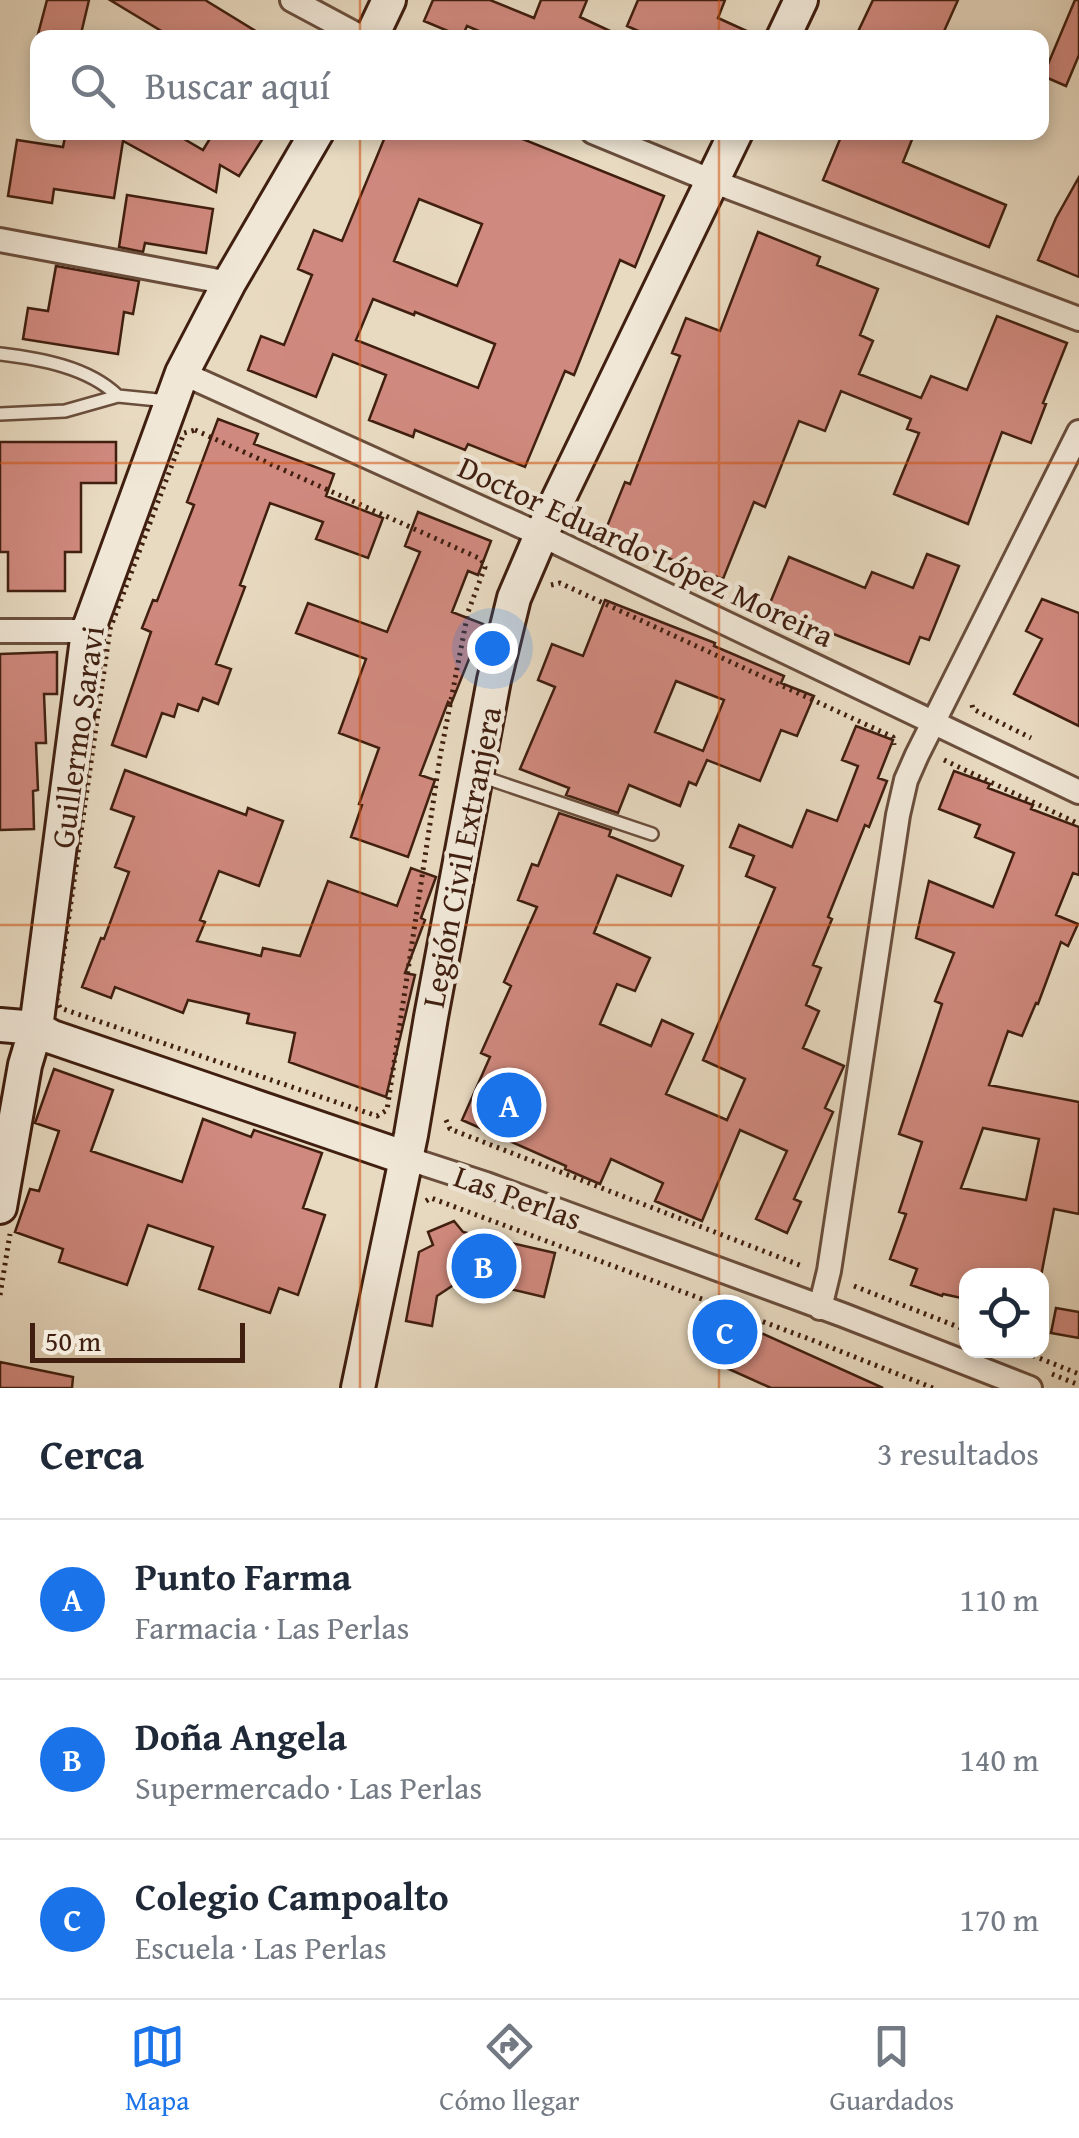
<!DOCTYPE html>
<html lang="es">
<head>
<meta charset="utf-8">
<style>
  body { margin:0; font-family:"Gentium Book Plus",serif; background:#f6f6f7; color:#1f2937 }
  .controls { position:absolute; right:30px; bottom:30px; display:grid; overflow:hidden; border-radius:20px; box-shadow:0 5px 15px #0003 }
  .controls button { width:90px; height:90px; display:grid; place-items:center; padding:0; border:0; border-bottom:2px solid #e0e1e3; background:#fff; color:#1f2937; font:50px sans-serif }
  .scale { position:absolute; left:30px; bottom:25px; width:215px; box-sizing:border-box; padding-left:10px; border:5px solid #401f10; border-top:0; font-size:28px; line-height:35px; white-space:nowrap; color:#401f10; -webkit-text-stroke:8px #f0e7d7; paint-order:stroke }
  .you { position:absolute; left:492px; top:648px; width:35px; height:35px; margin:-25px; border:8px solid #fff; border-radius:50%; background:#1a73e8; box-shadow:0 0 0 15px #1a73e833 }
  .badge { display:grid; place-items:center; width:65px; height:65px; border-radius:50%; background:#1a73e8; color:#fff; font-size:32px; font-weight:700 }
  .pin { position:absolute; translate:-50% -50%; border:5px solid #fff; box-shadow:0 2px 10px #0006 }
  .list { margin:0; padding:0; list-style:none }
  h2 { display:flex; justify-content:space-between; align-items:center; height:130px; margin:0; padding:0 40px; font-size:42px }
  h2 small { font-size:32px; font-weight:400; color:#747a83 }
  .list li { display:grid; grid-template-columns:65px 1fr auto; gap:30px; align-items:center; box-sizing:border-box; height:160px; padding:0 40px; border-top:2px solid #e0e1e3 }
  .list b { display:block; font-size:38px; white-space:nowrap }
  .list p { margin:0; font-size:32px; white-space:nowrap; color:#747a83 }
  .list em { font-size:32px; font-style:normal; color:#747a83 }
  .icon { flex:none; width:55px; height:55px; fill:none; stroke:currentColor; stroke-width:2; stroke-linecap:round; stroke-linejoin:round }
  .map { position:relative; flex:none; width:1079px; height:1388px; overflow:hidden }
  .search { position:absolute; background:#fff; box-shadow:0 5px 15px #0003; left:30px; right:30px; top:30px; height:110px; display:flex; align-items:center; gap:25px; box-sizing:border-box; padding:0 35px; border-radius:20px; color:#747a83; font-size:38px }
  .sheet { height:610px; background:#fff }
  nav { display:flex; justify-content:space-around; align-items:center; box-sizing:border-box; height:140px; border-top:2px solid #e0e1e3; background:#fff; font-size:28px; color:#747a83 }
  nav a { display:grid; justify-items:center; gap:5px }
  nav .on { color:#1a73e8 }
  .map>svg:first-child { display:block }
  .building { fill:#d0897e; stroke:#401f10; stroke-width:2.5; fill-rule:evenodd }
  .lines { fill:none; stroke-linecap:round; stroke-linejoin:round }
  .lane-casing { stroke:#6a4e3c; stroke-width:16 }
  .street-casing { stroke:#6a4e3c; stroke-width:28 }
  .secondary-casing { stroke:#401f10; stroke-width:38 }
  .path { stroke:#401f10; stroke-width:5; stroke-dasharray:2.5 5; stroke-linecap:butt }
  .lane { stroke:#f0e7d7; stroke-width:11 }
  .street { stroke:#f0e7d7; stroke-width:22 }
  .secondary { stroke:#f0e7d7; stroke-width:32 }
  .grid { fill:none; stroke:#cf500d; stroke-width:2.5; stroke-opacity:0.55 }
  .labels { text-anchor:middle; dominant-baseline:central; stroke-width:9; stroke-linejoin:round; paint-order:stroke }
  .street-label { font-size:32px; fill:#401f10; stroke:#f0e7d7 }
</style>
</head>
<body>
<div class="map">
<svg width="1079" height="1388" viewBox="0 0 1079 1388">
  <rect width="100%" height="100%" fill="#e8dac1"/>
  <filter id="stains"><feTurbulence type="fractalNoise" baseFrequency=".002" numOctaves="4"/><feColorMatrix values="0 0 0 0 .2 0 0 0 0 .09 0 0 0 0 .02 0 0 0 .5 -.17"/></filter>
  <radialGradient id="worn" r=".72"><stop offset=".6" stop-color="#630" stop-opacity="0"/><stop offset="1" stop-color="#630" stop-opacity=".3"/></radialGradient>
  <!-- building -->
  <path class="building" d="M47,0h42l-9,38h-43z
    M110,0h95l62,38h-94z
    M433,0h57l44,18 7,-18h46l-7,17 45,21h-130l-28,-12 -5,11 -38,-16z
    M638,0h87l-7,18 44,20h-108l-27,-12z
    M873,0h85l-17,38h-86z
    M1075,0h4v55l-13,31 -23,-10z
    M66,132h106l31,18 11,-18h53l-28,44 -19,-11 -4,27 -93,-51 -9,57 -60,-9 -2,14 -44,-7 9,-56 46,7z
    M387,132h118l159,64 -29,71 -15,-7 -46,115 -9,-4 -40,96 -57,-23 -3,6 -50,-20 -2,7 -44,-17 17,-45 -53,-21 -17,43 -68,-27 13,-34 23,9 28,-70 -14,-6 16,-39 28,11zM419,199l63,25 -25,62 -63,-25zM373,299l41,16 1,-3 80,32 -17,44 -122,-48z
    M843,132h72l-12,30 103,43 -17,42 -166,-67z
    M1079,177v100l-41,-17 18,-42z
    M127,195l86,14 -7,44 -61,-10 -2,9 -24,-5z
    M758,232l62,25 -3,8 61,24 -18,46 13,6 -14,33 62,24 10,-22 36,14 30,-74 70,27 -24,60 3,1 -15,39 -29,-11 -34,92 -74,-30 25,-61 -12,-4 4,-10 -70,-28 -16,40 -26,-10 -34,86 -11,-5 -31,77 -46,-17 -31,-14 1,-2 -41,-17 19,-47 5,2 50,-128 -8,-3 14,-35 34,13z
    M56,266l83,15 -6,33 -9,-2 -6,42 -95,-15 5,-31 20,3z
    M218,419l40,15 -4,10 80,30 -8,22 57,22 -15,40 -52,-19 7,-17 -53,-19 -30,82 5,2 -29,77 15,5 -13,35 -15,-6 -5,13 -20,-7 -4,13 -12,-4 -16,44 -34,-12 39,-113 -9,-4 11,-28 4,1 37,-96 -7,-3z
    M0,442h116v41h-35v69h-16v39h-57v-39h-8z
    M418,512l73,29 -13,34 -10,-4 -16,41 31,12 -32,80 -3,-2 -28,73 15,5 -27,77 -57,-20 11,-32 -3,-1 20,-56 -40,-15 27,-74 -70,-26 12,-30 79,29 33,-80 -15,-6z
    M927,554l32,12 -30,74 -9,-3 -11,27 -83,-33 -3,9 -43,-17 3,-9 -15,-6 21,-51 76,31 7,-16 41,16z
    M1042,599l37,14v113l-65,-32 28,-55 -16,-8z
    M605,600l110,43 -1,3 70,30 -3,7 33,13 -17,40 -16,-6 -21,51 -53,-21 -11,25 -7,-3 -9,24 -51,-21 -11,28 -52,-18 3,-7 -49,-19 35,-82 -17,-7 14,-36 31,12zM676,681l48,19 -21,51 -48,-19z
    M57,652v42h-13l2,49h-10l2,47 -5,1 1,38 -34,1v-176z
    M856,726l37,14 -15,38 9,3 -18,46 -4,-2 -37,92 4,2 -19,46 8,3 -15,37 13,6 -16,37 41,18 -19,42 8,4 -39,87 7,3 -14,31 -31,-14 31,-68 -47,-21 -38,91 -47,-20 8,-18 -52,-24 -11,25 -35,-15 1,-3 -104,-46 28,-63 -9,-4 30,-67 -7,-4 33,-75 -19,-7 14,-36 6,2 21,-53 52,17 -2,6 74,30 -12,30 -54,-21 -23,58 56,25 -15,33 -18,-7 -17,40 51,22 11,-26 31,14 -27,60 61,26 18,-41 -42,-19 72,-172 -29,-12 8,-20 -24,-9 9,-22 53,22 15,-37 30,11 21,-55 -16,-6z
    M125,770l121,45 2,-7 35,13 -24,65 -40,-15 -19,49 5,2 -8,19 64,15 2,-8 37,8 28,-75 69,25 14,-38 25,9 -15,41 4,2 -20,53 10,2 -29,122 -97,-35 6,-29 -48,-10 2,-9 -61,-14 -5,13 -68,-26 -4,11 -29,-11 19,-49 3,1 25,-67 -14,-5 19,-50 -23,-8z
    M954,771l36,13 -2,4 45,17 -2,4 48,18v48l-6,-2 -17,42 22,9 -10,22 -7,-4 -23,62 -2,-1 -14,33 -14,-5 -19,54 90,17v112l-25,-5 -13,67h-75v23l-23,-5 -1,2 -31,-11 6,-16 -27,-10 16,-45 -7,-2 23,-70 -23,-8 43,-130 -7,-3 19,-48 -38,-15 13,-57 64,26 21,-54 -39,-16 5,-12 -41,-16zM983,1128l56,11 -13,61 -65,-12z
    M54,1069l59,21 -22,61 91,31 21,-63 48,18 3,-7 68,23 -19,55 22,7 -27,80 -19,-7 -9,25 -71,-24 14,-42 -65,-22 -21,60 -68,-23 4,-13 -48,-17 15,-43 9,2 20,-60 -24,-8z
    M454,1221l9,11 92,21 -11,44 -80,-19 -27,18 -5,30 -26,-5 13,-69 14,-7 -5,-13z
    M1056,1308l23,4v26l-28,-5z
    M719,1314l164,74h-112l-71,-32z
    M0,1362l73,15 -1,11h-72z"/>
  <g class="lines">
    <!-- lane casing -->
    <g class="lane-casing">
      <path id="lane" d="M0,354c41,5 88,13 118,42
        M0,414l65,-3 53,-15 50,5
        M480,776l172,58"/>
    </g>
    <!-- street casing -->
    <g class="street-casing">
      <path id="street" d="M292,0l71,38
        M593,132l119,49 367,138
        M0,240l229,43
        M182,373l359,162 538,257
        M0,631h88
        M406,1158l80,26 357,131 187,73
        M820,1308l9,-37 69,-456 8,-35 11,-25 162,-323"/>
    </g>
    <!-- secondary casing -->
    <g class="secondary-casing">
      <path id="secondary" d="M371,38l18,-38
        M783,38l18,-38
        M0,1025l36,3 16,9 354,121
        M0,1207l25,-142 11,-37 52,-397 94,-258 47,-90 88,-151
        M358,1388l53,-253 20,-118 63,-337 20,-82 27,-63 195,-403"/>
    </g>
    <!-- path -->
    <path class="path" d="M195,430l286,129 4,8 -17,45 -28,145 -53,353 -10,6 -317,-108 -3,-8 53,-371 74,-196z
      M551,585l9,-2 333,154 1,8
      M972,705l1,4 58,29
      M944,760l135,64
      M446,1120l4,9 352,137
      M426,1201l5,-3 381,142 121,48
      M854,1286l112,44
      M0,1295l10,-61
      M1019,1350l60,24
      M1052,1374l27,11"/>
    <!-- lane -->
    <use href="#lane" class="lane"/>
    <!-- street -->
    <use href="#street" class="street"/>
    <!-- secondary -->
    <use href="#secondary" class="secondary"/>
  </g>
  <!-- grid -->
  <path class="grid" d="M360,0v38M719,0v38M360,132v1256M719,132v1256M0,463h1079M0,925h1079"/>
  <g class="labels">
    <!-- street labels -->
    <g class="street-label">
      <text transform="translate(646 551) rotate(25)">Doctor Eduardo López Moreira</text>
      <text transform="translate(77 737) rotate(-82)">Guillermo Saravi</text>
      <text transform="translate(461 857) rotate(-79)">Legión Civil Extranjera</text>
      <text transform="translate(518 1197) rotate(20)">Las Perlas</text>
    </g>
  </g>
  <rect width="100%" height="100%" filter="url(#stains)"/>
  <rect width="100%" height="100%" fill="url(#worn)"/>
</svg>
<div class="controls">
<button><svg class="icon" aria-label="locate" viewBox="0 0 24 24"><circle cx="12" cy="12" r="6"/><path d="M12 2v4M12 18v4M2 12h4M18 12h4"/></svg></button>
</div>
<div class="scale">50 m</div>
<div class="you"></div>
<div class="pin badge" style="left:509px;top:1105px">A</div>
<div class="pin badge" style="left:484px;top:1266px">B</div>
<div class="pin badge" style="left:725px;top:1332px">C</div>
<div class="search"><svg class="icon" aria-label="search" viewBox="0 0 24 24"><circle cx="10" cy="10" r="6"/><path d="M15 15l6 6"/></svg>Buscar aquí</div>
</div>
<section class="sheet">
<h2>Cerca<small>3 resultados</small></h2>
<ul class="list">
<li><span class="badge">A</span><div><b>Punto Farma</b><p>Farmacia · Las Perlas</p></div><em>110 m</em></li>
<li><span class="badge">B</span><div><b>Doña Angela</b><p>Supermercado · Las Perlas</p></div><em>140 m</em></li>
<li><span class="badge">C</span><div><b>Colegio Campoalto</b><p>Escuela · Las Perlas</p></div><em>170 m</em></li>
</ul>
</section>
<nav>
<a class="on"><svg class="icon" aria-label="map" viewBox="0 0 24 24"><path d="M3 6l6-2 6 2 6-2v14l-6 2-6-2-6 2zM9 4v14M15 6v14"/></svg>Mapa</a>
<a><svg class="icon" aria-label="directions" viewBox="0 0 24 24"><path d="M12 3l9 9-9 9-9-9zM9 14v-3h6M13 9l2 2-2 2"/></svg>Cómo llegar</a>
<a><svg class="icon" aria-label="saved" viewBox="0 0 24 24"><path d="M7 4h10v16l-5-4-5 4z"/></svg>Guardados</a>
</nav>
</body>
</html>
